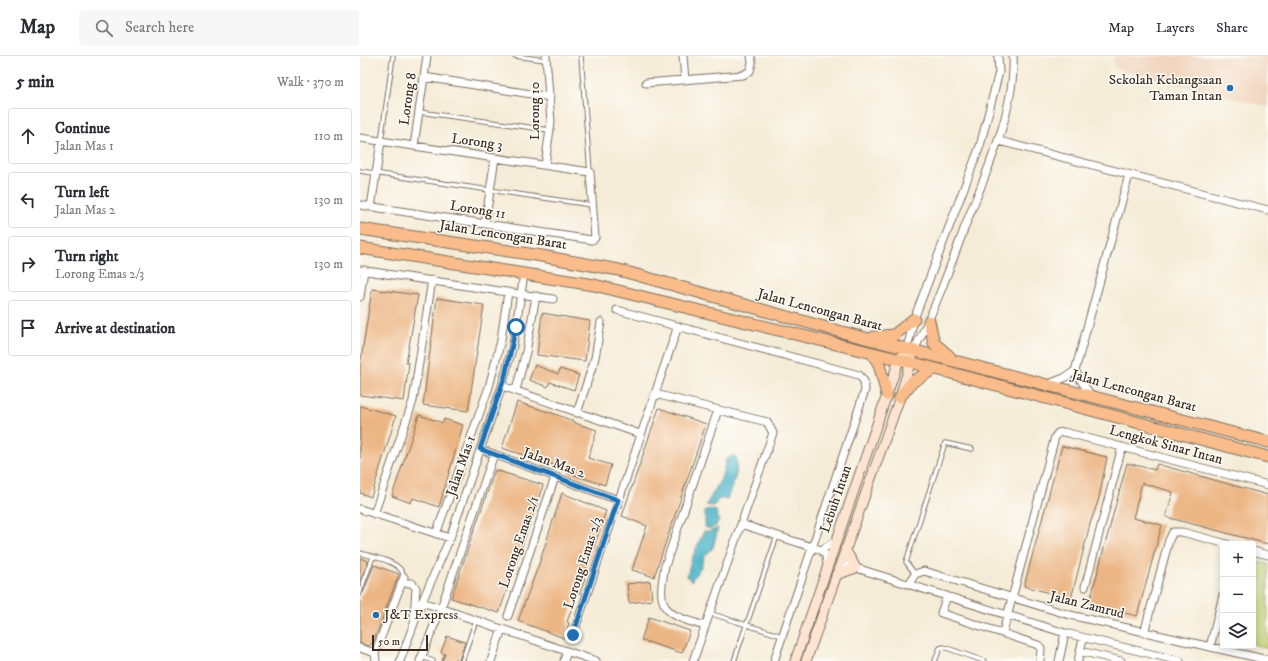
<!DOCTYPE html>
<html lang="en">
<head>
<meta charset="utf-8">
<style>
  body { margin:0; font-family:"IM FELL DW Pica",serif; background:#f7f7f7; color:#2b2b33 }
  .controls { position:absolute; right:12px; bottom:12px; display:grid; overflow:hidden; border-radius:4px; box-shadow:0 2px 10px #0003 }
  .controls button { width:36px; height:36px; display:grid; place-items:center; padding:0; border:0; border-bottom:1px solid #e1e1e2; background:#fff; color:#2b2b33; font:20px sans-serif }
  .scale { position:absolute; left:12px; bottom:10px; width:56px; box-sizing:border-box; padding-left:4px; border:2px solid #3b2a1e; border-top:0; font-size:11px; line-height:14px; white-space:nowrap; color:#3b2a1e; -webkit-text-stroke:3px #fdfcf7; paint-order:stroke }
  .stop { position:absolute; width:12px; height:12px; margin:-9px; border:3px solid #1f6fb2; border-radius:50%; background:#fff }
  .stop.end { background:#1f6fb2; border-color:#fff; box-shadow:0 1px 4px #0008 }
  .list { margin:0; padding:0; list-style:none }
  h2 { display:flex; justify-content:space-between; align-items:center; height:52px; margin:0; padding:0 16px; font-size:17px }
  h2 small { font-size:13px; font-weight:400; color:#7c7c81 }
  .list li { display:grid; grid-template-columns:26px 1fr auto; gap:12px; align-items:center; box-sizing:border-box; height:56px; margin:0 8px 8px; padding:0 8px; border:1px solid #e1e1e2; border-radius:4px }
  .list b { display:block; font-size:15px; white-space:nowrap }
  .list p { margin:0; font-size:13px; white-space:nowrap; color:#7c7c81 }
  .list em { font-size:13px; font-style:normal; color:#7c7c81 }
  .icon { flex:none; width:22px; height:22px; fill:none; stroke:currentColor; stroke-width:2; stroke-linecap:round; stroke-linejoin:round }
  .map { position:relative; flex:none; width:908px; height:605px; overflow:hidden }
  header { display:flex; align-items:center; gap:24px; box-sizing:border-box; height:56px; padding:0 20px; background:#fff; border-bottom:1px solid #e1e1e2 }
  header strong { font-size:19px }
  nav { display:flex; gap:22px; margin-inline-start:auto; font-size:14px }
  .search { width:280px; height:36px; background:#f7f7f7; display:flex; align-items:center; gap:10px; box-sizing:border-box; padding:0 14px; border-radius:4px; color:#7c7c81; font-size:15px }
  main { display:flex }
  aside { flex:1; background:#fff }
  .map>svg:first-child { display:block }
  .built { fill:#f1d5bd }
  .green { fill:#c2d275; stroke:#7e7e4a }
  .water { fill:#4ab4c7; stroke:#426f72 }
  .building { fill:#ecb684 }
  .lines { fill:none; stroke-linecap:round; stroke-linejoin:round }
  .service-casing { stroke:#7c6e5f; stroke-width:5.5 }
  .minor-casing { stroke:#7c6e5f; stroke-width:9 }
  .secondary-casing { stroke:#7c6e5f; stroke-width:11 }
  .trunk-casing { stroke:#7c6e5f; stroke-width:13 }
  .service { stroke:#fff; stroke-width:3.5 }
  .minor { stroke:#fff; stroke-width:7 }
  .secondary { stroke:#fde4d0; stroke-width:9 }
  .trunk { stroke:#f9bc8a; stroke-width:11 }
  .route { stroke:#1f6fb2; stroke-width:5 }
  .poi-dot { fill:#1f6fb2; stroke:#fdfcf7; stroke-width:1.5 }
  .labels { text-anchor:middle; dominant-baseline:central; stroke-width:3; stroke-linejoin:round; paint-order:stroke }
  .poi-label { font-size:14px; fill:#3b2a1e; stroke:#fdfcf7; text-anchor:end }
  .street-label { font-size:14px; fill:#3b2a1e; stroke:#fdfcf7 }
</style>
</head>
<body>
<header>
<strong>Map</strong>
<div class="search"><svg class="icon" aria-label="search" viewBox="0 0 24 24"><circle cx="10" cy="10" r="6"/><path d="M15 15l6 6"/></svg>Search here</div>
<nav><a>Map</a><a>Layers</a><a>Share</a></nav>
</header>
<main>
<aside>
<h2>5 min<small>Walk · 370 m</small></h2>
<ul class="list">
<li><svg class="icon" aria-label="ahead" viewBox="0 0 24 24"><path d="M12 20V5M6 11l6-6 6 6"/></svg><div><b>Continue</b><p>Jalan Mas 1</p></div><em>110 m</em></li>
<li><svg class="icon" aria-label="left" viewBox="0 0 24 24"><path d="M17 20v-9H6M10 6l-5 5 5 5"/></svg><div><b>Turn left</b><p>Jalan Mas 2</p></div><em>130 m</em></li>
<li><svg class="icon" aria-label="right" viewBox="0 0 24 24"><path d="M7 20v-9h11M14 6l5 5-5 5"/></svg><div><b>Turn right</b><p>Lorong Emas 2/3</p></div><em>130 m</em></li>
<li><svg class="icon" aria-label="arrive" viewBox="0 0 24 24"><path d="M6 21V4h12l-3 4 3 4H6"/></svg><div><b>Arrive at destination</b></div></li>
</ul>
</aside>
<div class="map">
<svg width="908" height="605" viewBox="0 0 908 605">
  <rect width="100%" height="100%" fill="#fdfcf7"/>
  <filter id="ink" filterUnits="userSpaceOnUse"><feTurbulence type="fractalNoise" baseFrequency=".025" numOctaves="2"/><feDisplacementMap in="SourceGraphic" scale="8" xChannelSelector="R" yChannelSelector="G"/><feConvolveMatrix kernelMatrix="1 2 1 2 8 2 1 2 1" color-interpolation-filters="sRGB"/></filter>
  <filter id="wash" filterUnits="userSpaceOnUse"><feTurbulence type="fractalNoise" baseFrequency=".012" numOctaves="4" result="noise"/><feDisplacementMap in="SourceGraphic" scale="16" xChannelSelector="R" yChannelSelector="G"/><feGaussianBlur stdDeviation="0.9" result="paint"/><feColorMatrix in="noise" values="0 0 0 0 0 0 0 0 0 0 0 0 0 0 0 0 0 1.4 0 .05"/><feComposite in="paint" operator="in"/></filter>
  <g filter="url(#wash)">
    <rect width="100%" height="100%" fill="#f5ecd7"/>
    <!-- built -->
    <path class="built" d="M753,0h155v51l-154,-39z"/>
    <!-- green -->
    <path class="green" d="M893,504l15,4v85l-15,-5z"/>
    <!-- water -->
    <path class="water" d="M372,400l4,1c4,14 -4,29 -9,42h-8l-6,7 -7,-1 15,-26 5,-19z
      M350,453l6,2 3,9 -3,6 -6,3 -5,-2v-17z
      M358,472l-5,20 -9,9 -3,10 -10,14 -4,-5 4,-16 13,-29 5,1z"/>
    <g id="blocks">
      <!-- building -->
      <path class="building" d="M12,233l46,6 -12,68h3l-5,38 -44,-6v-29z
        M77,242l47,7 -16,106 -45,-6z
        M182,257l48,8 -5,40 -48,-6z
        M175,309l23,9 2,-5 19,6 -5,15 -24,-8 -2,5 -19,-7z
        M157,346l38,12 20,8v1l22,7 -9,28 23,7 -6,20 -37,-12 1,-3 -67,-22z
        M0,350l36,10 -25,81 -11,-4z
        M299,352l47,16 -52,153 -22,-7 15,-44 -25,-10z
        M59,359l24,8 1,-4 19,6 -24,82 -26,-9 -2,5 -19,-7z
        M702,390l45,11 -8,41 -9,26 -19,75 -47,-13z
        M767,407l28,7 2,-6 111,31v49l-102,-27 7,-25 -31,-9 -9,35 29,7 -25,91 -48,-12z
        M135,414l48,15 -44,128 -48,-15z
        M202,437l44,18 -23,67h2l-5,15h-3l-10,29 2,1 -5,15 -46,-17 22,-60z
        M0,502l8,3 -8,22z
        M14,509l25,9 -26,69 -5,3 -8,-3v-48l3,-2z
        M290,525l2,19 -23,3 -2,-19z
        M289,561l41,14 -8,22 -41,-13z
        M87,580l18,6 -6,18 -4,-1 -1,2h-12l3,-7 -4,-1z"/>
    </g>
  </g>
  <g filter="url(#ink)">
    <use href="#blocks" fill-opacity="0" stroke="#7c6e5f" stroke-width="1"/>
    <g class="lines">
      <!-- service casing -->
      <g class="service-casing">
        <path id="service" d="M155,0l31,4
          M221,0l9,116
          M59,56l130,18
          M21,85l12,-85
          M0,115l232,34
          M0,497c13,4 42,8 44,24
          M555,518l-9,-12 39,-119 27,6
          M0,536l13,-35
          M349,557l73,23
          M62,601l11,4
          M102,605l14,-41
          M374,605l43,-125
          M575,605l5,-13 4,-1 40,14"/>
      </g>
      <!-- minor casing -->
      <g class="minor-casing">
        <path id="minor" d="M323,0l2,24
          M64,21l126,20
          M286,27l97,-8 7,-4 2,-8 -1,-7
          M0,82l230,34 5,66 -3,2 -232,-35
          M639,85l269,69
          M54,90l13,-90
          M185,109l6,-43 -5,-66
          M11,151l10,-66
          M125,168l10,-66
          M0,214l193,29
          M0,241l4,-27
          M257,254l242,65 5,6 1,9 -91,271
          M547,293l7,-30 66,-173 19,-74 -1,-16
          M554,294c21,-40 36,-83 52,-126 19,-49 50,-115 47,-168
          M715,315l16,25
          M689,328l15,-6 11,-7 54,-196
          M142,330l138,48
          M156,334l10,-38 10,-56
          M295,338l112,28 6,11 -80,228
          M217,357l18,-55 6,-36
          M120,393l138,51
          M0,453l90,29
          M14,458l39,-113 19,-121
          M381,468l80,26 5,5 1,10
          M76,478l53,-147 12,-47 7,-48
          M461,494l15,-9
          M893,495l15,4
          M480,507l225,70 115,28
          M41,527h11l4,5 -2,30
          M549,528l6,-10 9,-3 146,44 198,45
          M725,531l37,-140
          M587,540l-6,17 97,32 3,3 -1,13
          M62,546l174,59
          M148,560l47,-139
          M345,570c-41,-12 -49,-16 -40,-60l53,-156
          M643,576l52,-195 3,-4 6,-1 204,53
          M784,577l25,-93 4,-8h9l45,12
          M213,579l105,-309
          M850,591l13,-52
          M0,592l15,5
          M720,595l41,10
          M16,605l-1,-8 29,-76
          M40,605l22,-59 28,-64 52,-152 11,-41 11,-71
          M60,605l21,-53 53,-154
          M131,605l11,-32
          M204,605l3,-10
          M699,605l6,-28
          M718,605l5,-23"/>
      </g>
      <!-- secondary casing -->
      <g class="secondary-casing">
        <path id="secondary" d="M476,519l20,-7 -11,-19
          M435,605l104,-301 8,-11
          M446,605l94,-264 14,-47"/>
      </g>
      <!-- trunk casing -->
      <g class="trunk-casing">
        <path id="trunk" d="M0,173l176,26 83,15 219,61 430,111
          M0,192l234,37 316,77 358,95
          M569,265l5,22 16,14
          M514,281l20,-2 20,-16
          M512,297l7,11 8,31
          M540,341l12,-15 22,-13"/>
      </g>
      <!-- service -->
      <use href="#service" class="service"/>
      <!-- minor -->
      <use href="#minor" class="minor"/>
      <!-- secondary -->
      <use href="#secondary" class="secondary"/>
      <!-- trunk -->
      <use href="#trunk" class="trunk"/>
    </g>
  </g>
  <g class="lines" filter="url(#ink)">
    <!-- route -->
    <path class="route" d="M156,271l-11,49 -25,73 138,51 -45,135"/>
  </g>
  <!-- markers -->
  <g class="poi-dot">
    <circle cx="870" cy="32" r="4"/>
    <circle cx="16" cy="559" r="4"/>
  </g>
  <g class="labels">
    <!-- poi labels -->
    <g class="poi-label">
      <text x="862" y="24">Sekolah Kebangsaan<tspan x="862" dy="16">Taman Intan</tspan></text>
      <text x="24" y="559" text-anchor="start">J&amp;T Express</text>
    </g>
    <!-- street labels -->
    <g class="street-label">
      <text transform="translate(48 43) rotate(-82)">Lorong 8</text>
      <text transform="translate(175 55) rotate(-90)">Lorong 10</text>
      <text transform="translate(117 86) rotate(8)">Lorong 3</text>
      <text transform="translate(118 154) rotate(9)">Lorong 11</text>
      <text transform="translate(143 179) rotate(9)">Jalan Lencongan Barat</text>
      <text transform="translate(460 254) rotate(15)">Jalan Lencongan Barat</text>
      <text transform="translate(774 335) rotate(15)">Jalan Lencongan Barat</text>
      <text transform="translate(806 389) rotate(15)">Lengkok Sinar Intan</text>
      <text transform="translate(194 407) rotate(20)">Jalan Mas 2</text>
      <text transform="translate(101 410) rotate(-71)">Jalan Mas 1</text>
      <text transform="translate(476 443) rotate(-71)">Lebuh Intan</text>
      <text transform="translate(159 486) rotate(-71)">Lorong Emas 2/1</text>
      <text transform="translate(223 507) rotate(-72)">Lorong Emas 2/3</text>
      <text transform="translate(727 549) rotate(14)">Jalan Zamrud</text>
    </g>
  </g>
</svg>
<div class="controls">
<button>+</button>
<button>−</button>
<button><svg class="icon" aria-label="layers" viewBox="0 0 24 24"><path d="M12 4l9 5-9 5-9-5zM3 14l9 5 9-5"/></svg></button>
</div>
<div class="scale">50 m</div>
<div class="stop" style="left:156px;top:271px"></div>
<div class="stop end" style="left:213px;top:579px"></div>
</div>
</main>
</body>
</html>
